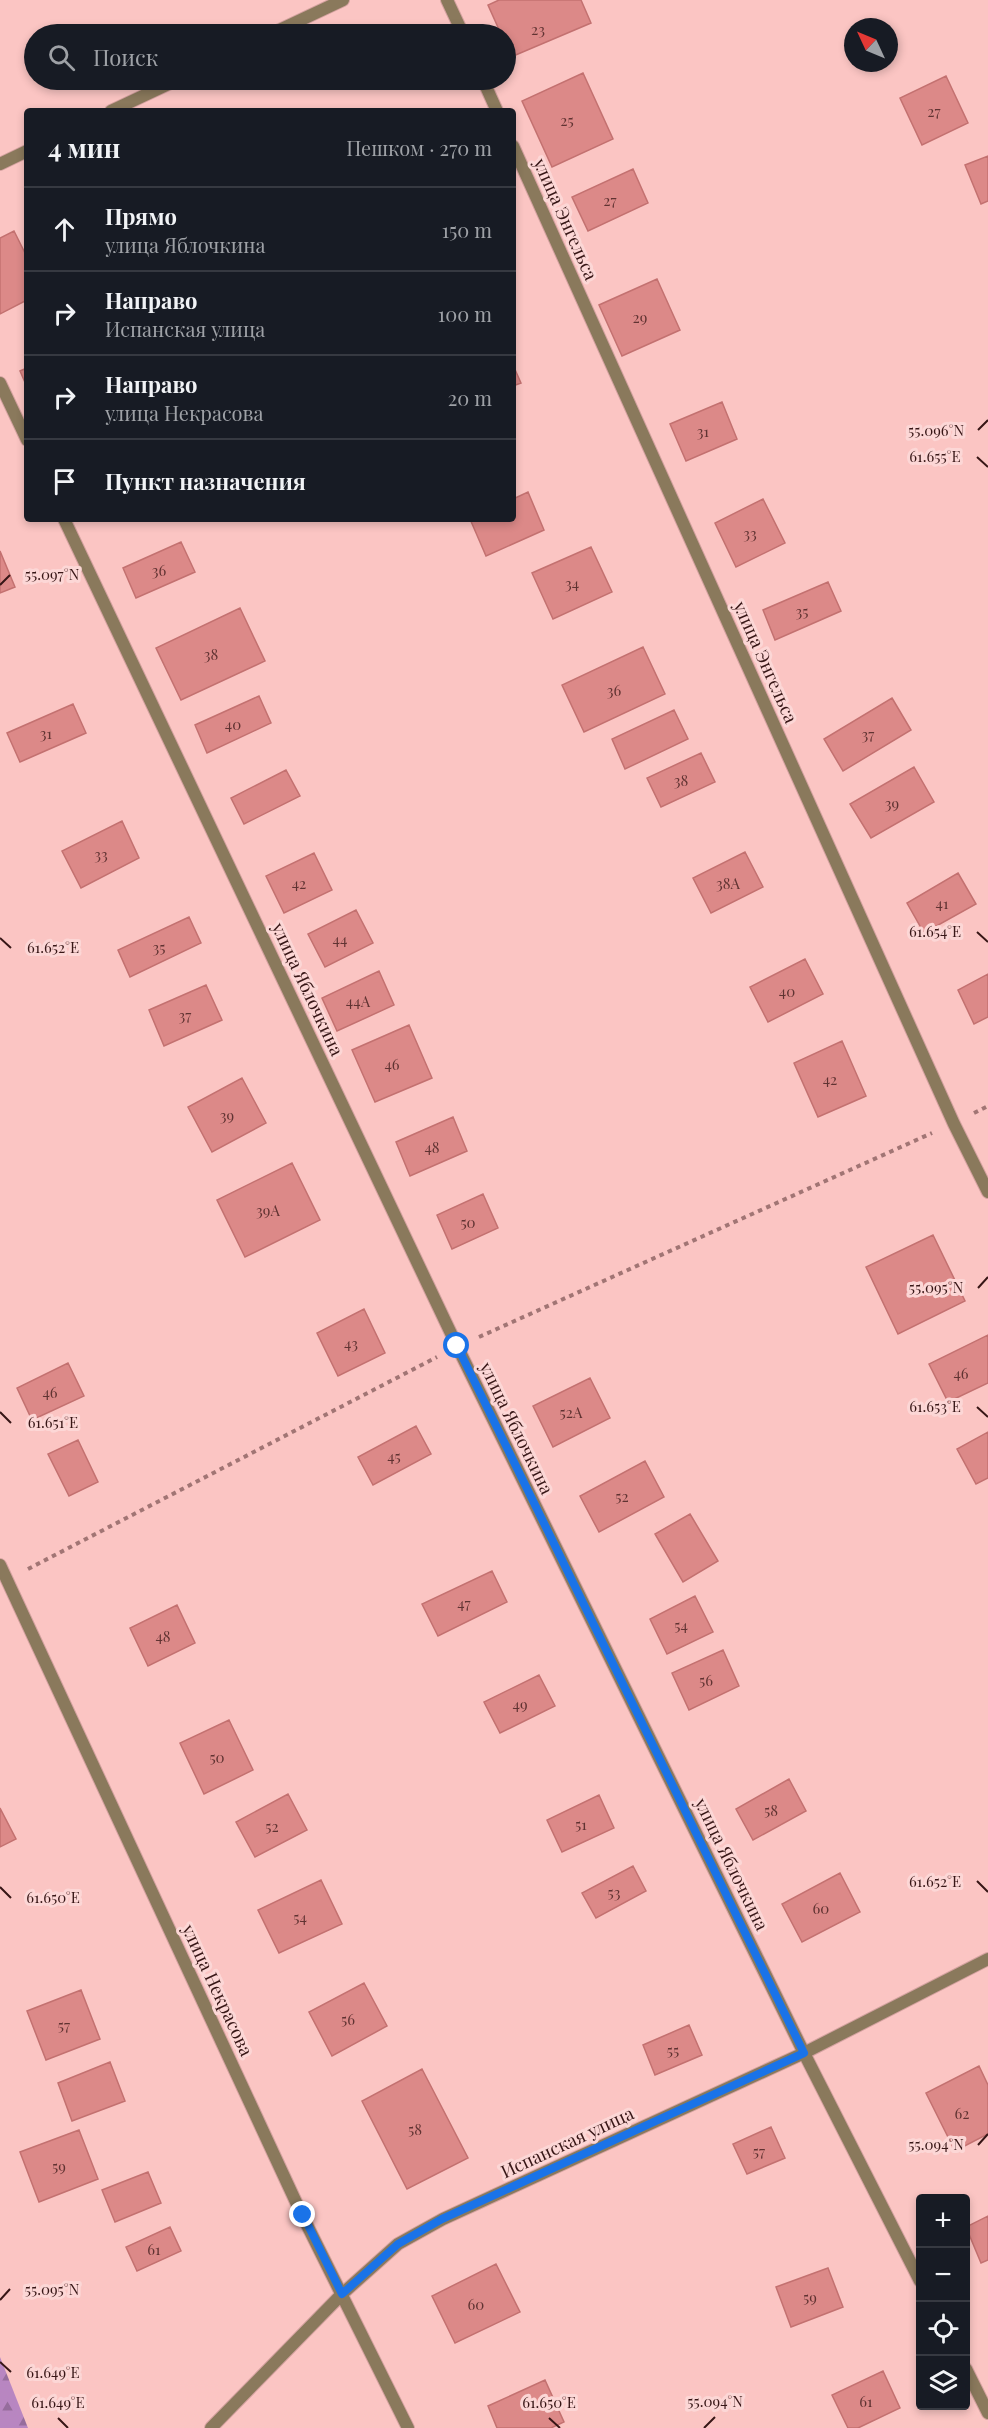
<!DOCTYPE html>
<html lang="ru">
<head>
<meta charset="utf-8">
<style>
  body { margin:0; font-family:"Playfair Display",serif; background:#20242c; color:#f1f3f6 }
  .controls { position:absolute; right:18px; bottom:18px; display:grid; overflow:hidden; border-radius:6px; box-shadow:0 3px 9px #0003 }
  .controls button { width:54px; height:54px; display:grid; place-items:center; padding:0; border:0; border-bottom:2px solid #363941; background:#171b24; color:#f1f3f6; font:30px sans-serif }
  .compass { position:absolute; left:844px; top:18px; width:54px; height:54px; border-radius:50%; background:#171b24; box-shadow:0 3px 9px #0003; rotate:314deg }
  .stop { position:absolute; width:18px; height:18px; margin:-14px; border:4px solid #1a73e8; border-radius:50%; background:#fff }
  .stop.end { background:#1a73e8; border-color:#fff; box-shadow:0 2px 6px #0008 }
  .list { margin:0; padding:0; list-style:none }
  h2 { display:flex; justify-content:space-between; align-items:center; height:78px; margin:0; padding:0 24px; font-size:26px }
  h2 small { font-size:20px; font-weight:400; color:#9ea1a6 }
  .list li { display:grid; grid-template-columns:39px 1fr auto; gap:18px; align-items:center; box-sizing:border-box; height:84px; padding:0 24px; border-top:2px solid #363941 }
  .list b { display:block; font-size:22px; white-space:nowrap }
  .list p { margin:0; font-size:20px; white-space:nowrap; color:#9ea1a6 }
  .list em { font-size:20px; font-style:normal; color:#9ea1a6 }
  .icon { flex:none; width:33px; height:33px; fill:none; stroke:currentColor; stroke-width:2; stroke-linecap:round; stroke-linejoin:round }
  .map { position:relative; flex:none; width:988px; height:2428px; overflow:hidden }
  .search { position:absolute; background:#171b24; box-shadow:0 3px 9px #0003; left:24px; top:24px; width:492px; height:66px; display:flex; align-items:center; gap:15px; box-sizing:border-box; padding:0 21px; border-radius:33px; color:#9ea1a6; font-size:22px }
  .panel { position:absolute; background:#171b24; box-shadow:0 3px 9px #0003; left:24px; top:108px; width:492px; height:414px; border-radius:6px }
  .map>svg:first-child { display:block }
  .forest { fill:url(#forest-firs) }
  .building { fill:#dc8988; stroke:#c37170; stroke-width:1.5 }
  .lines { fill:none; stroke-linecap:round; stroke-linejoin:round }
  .service-casing { stroke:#d4a2a0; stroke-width:14 }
  .minor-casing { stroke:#d4a2a0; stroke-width:14 }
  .tertiary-casing { stroke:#d4a2a0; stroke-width:14 }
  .path { stroke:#a17574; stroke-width:4; stroke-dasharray:4.5 4.5; stroke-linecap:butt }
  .service { stroke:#8a795c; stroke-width:12 }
  .minor { stroke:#8a795c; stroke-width:12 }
  .tertiary { stroke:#8a795c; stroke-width:12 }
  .route { stroke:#1a73e8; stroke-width:8 }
  .ticks { fill:none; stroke:#371616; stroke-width:2 }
  .labels { text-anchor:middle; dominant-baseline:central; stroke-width:6; stroke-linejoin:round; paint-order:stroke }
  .number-label { font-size:15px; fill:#603332 }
  .street-label { font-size:18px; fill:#371616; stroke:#fcd7d6 }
  .ticks-label { font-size:15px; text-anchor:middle; fill:#371616; stroke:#fcd7d6; stroke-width:6; stroke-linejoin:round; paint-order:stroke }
</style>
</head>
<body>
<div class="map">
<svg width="988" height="2428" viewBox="0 0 988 2428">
  <defs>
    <pattern id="forest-firs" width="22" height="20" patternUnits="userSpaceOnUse" patternTransform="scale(1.5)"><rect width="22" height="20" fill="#b886c1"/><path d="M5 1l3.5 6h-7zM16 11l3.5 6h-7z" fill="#966d9c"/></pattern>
  </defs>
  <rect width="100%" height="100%" fill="#fbc5c3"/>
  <!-- forest -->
  <path class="forest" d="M0,2357l28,71h-28z"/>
  <!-- building -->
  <path class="building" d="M499,0h82l10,23 -80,34 -5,-12v-11h-5l-13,-29z
    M583,73l30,66 -61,28 -30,-66z
    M946,76l22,47 -46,22 -22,-47z
    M988,156v45l-7,3 -16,-39z
    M633,169l15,34 -60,28 -16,-34z
    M14,231l13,26v43l-27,14v-76z
    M657,279l23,51 -58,26 -23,-51z
    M513,365l8,18 -8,3z
    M27,368v19l-7,-16z
    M722,402l15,37 -51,22 -16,-37z
    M528,492l16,38 -58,26 -16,-37h43v-20z
    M763,499l22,44 -49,24 -21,-44z
    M181,542l14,30 -59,26 -13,-30z
    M591,547l21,45 -59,27 -21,-46z
    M0,551l15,36 -15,6z
    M828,582l13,29 -66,29 -12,-30z
    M240,608l25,53 -84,39 -25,-52z
    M643,647l22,47 -81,38 -22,-47z
    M259,696l12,27 -64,30 -12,-28z
    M892,698l19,32 -68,41 -19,-32z
    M73,704l13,29 -66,29 -13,-29z
    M674,710l14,29 -63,30 -13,-30z
    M701,753l14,29 -54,25 -14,-29z
    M914,767l20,35 -63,36 -21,-34z
    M286,770l14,26 -56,28 -13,-26z
    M122,821l17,37 -58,30 -19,-37z
    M745,852l18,35 -52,26 -18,-35z
    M314,853l18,37 -48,23 -18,-37z
    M958,873l18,31 -52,29 -17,-30z
    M356,910l17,33 -48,24 -17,-33z
    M189,917l12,26 -71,34 -12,-27z
    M805,959l18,35 -55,28 -18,-35z
    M379,971l15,34 -57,26 -15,-33z
    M988,974v43l-14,7 -16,-34z
    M206,985l16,35 -58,26 -15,-36z
    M409,1025l23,53 -57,24 -23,-52z
    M842,1041l24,55 -48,21 -24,-54z
    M242,1078l24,45 -54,29 -24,-45z
    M453,1117l14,34 -57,25 -14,-34z
    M292,1163l28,57 -75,37 -28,-57z
    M483,1194l15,34 -46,21 -15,-34z
    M933,1235l32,66 -67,33 -32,-67z
    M364,1309l21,44 -47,23 -21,-43z
    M988,1335v48l-40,19 -19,-38z
    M68,1363l16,33 -52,24 -15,-32z
    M590,1378l20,40 -57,29 -20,-41z
    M416,1426l15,28 -58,31 -15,-28z
    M988,1432v46l-12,6 -19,-35z
    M78,1440l20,42 -29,14 -21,-42z
    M645,1461l19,36 -65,35 -19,-36z
    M690,1514l28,47 -35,21 -28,-48z
    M492,1571l15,31 -69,34 -16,-32z
    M695,1596l18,36 -46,22 -17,-35z
    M177,1605l18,38 -47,23 -18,-38z
    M723,1650l16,36 -50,24 -17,-37z
    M539,1675l16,31 -55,27 -16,-31z
    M229,1720l24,50 -49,24 -24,-51z
    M789,1779l17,32 -53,29 -17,-31z
    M288,1794l19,36 -52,27 -19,-35z
    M599,1795l15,33 -52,24 -15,-32z
    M0,1808l16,31 -16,8z
    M633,1866l13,25 -50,27 -14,-25z
    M840,1873l20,39 -58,30 -20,-38z
    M321,1880l21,44 -63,29 -21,-43z
    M364,1983l23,43 -55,30 -23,-44z
    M81,1990l19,49 -54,21 -19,-49z
    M689,2025l13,30 -47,20 -12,-30z
    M110,2062l15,39 -53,20 -14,-38z
    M979,2066l9,19v49l-33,17 -29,-58z
    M422,2069l46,89 -61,31 -45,-88z
    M771,2127l14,31 -38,16 -14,-30z
    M79,2130l19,49 -59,23 -19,-50z
    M148,2172l13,31 -46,19 -13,-32z
    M988,2216v44l-7,3 -15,-36z
    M170,2227l11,24 -44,20 -11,-24z
    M496,2264l24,48 -65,31 -23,-47z
    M828,2268l15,39 -52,20 -15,-40z
    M883,2371l17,37 -42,20h-10l-16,-33z
    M545,2380l19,42 -13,6h-54l-9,-22z"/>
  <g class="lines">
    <!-- service casing -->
    <g class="service-casing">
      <path id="service" d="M271,34l72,-34
        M111,111l66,-31
        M0,164l27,-13"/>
    </g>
    <!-- minor casing -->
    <g class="minor-casing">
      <path id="minor" d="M447,0l16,34
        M483,80l14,31
        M513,146l441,978 34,68
        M0,383l27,57
        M64,519l393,827 347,707 116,228
        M0,1565l302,650 106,213
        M966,2369l22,44"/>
    </g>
    <!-- tertiary casing -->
    <g class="tertiary-casing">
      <path id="tertiary" d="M211,2428l131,-134 56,-50 45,-25 361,-166 184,-94"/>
    </g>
    <!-- path -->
    <path class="path" d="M974,1113l14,-7
      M479,1337l453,-204
      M28,1569l409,-212"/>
    <!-- service -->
    <use href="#service" class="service"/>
    <!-- minor -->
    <use href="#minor" class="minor"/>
    <!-- tertiary -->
    <use href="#tertiary" class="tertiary"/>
  </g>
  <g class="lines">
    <!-- route -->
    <path class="route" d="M303,2215l39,79 56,-50 44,-25 362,-166 -347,-707"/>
  </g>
  <!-- ticks -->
  <path class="ticks" d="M978,430l10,-10M977,457l11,10M0,585l10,-10M977,932l11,10M0,938l11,10M978,1288l10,-11M977,1407l11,10M0,1412l11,11M977,1881l11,11M0,1887l11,11M978,2145l10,-11M0,2300l10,-11M0,2362l11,10M58,2418l10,10M549,2418l11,10M704,2428l11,-11"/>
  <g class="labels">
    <!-- number labels -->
    <g class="number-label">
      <text x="538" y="29">23</text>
      <text x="934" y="111">27</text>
      <text x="567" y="120">25</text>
      <text x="610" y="200">27</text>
      <text x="640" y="317">29</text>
      <text x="703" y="431">31</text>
      <text x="750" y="533">33</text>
      <text x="159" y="570">36</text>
      <text x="572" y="583">34</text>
      <text x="802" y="611">35</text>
      <text x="211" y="654">38</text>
      <text x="614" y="690">36</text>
      <text x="233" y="724">40</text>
      <text x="46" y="733">31</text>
      <text x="868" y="734">37</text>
      <text x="681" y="780">38</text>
      <text x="892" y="803">39</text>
      <text x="101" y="854">33</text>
      <text x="299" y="883">42</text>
      <text x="728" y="883">38А</text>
      <text x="942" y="903">41</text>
      <text x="340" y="939">44</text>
      <text x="159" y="947">35</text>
      <text x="787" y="991">40</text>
      <text x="358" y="1001">44А</text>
      <text x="185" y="1015">37</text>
      <text x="392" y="1064">46</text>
      <text x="830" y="1079">42</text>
      <text x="227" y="1115">39</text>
      <text x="432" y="1147">48</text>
      <text x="268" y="1210">39А</text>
      <text x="468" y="1222">50</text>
      <text x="351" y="1343">43</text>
      <text x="961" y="1373">46</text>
      <text x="50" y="1392">46</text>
      <text x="571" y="1412">52А</text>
      <text x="394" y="1456">45</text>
      <text x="622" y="1496">52</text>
      <text x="464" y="1603">47</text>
      <text x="681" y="1625">54</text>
      <text x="163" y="1636">48</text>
      <text x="706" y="1680">56</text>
      <text x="520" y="1704">49</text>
      <text x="217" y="1757">50</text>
      <text x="771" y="1810">58</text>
      <text x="581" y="1824">51</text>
      <text x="272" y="1826">52</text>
      <text x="614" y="1892">53</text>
      <text x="821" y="1908">60</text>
      <text x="300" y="1917">54</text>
      <text x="348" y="2019">56</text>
      <text x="64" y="2025">57</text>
      <text x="673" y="2050">55</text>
      <text x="962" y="2113">62</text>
      <text x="415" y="2129">58</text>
      <text x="759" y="2151">57</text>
      <text x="59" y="2166">59</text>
      <text x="154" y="2249">61</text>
      <text x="810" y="2297">59</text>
      <text x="476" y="2304">60</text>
      <text x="866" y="2401">61</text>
    </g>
    <!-- street labels -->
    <g class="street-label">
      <text transform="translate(566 219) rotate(66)">улица Энгельса</text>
      <text transform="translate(766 662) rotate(66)">улица Энгельса</text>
      <text transform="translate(308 989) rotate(65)">улица Яблочкина</text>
      <text transform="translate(517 1428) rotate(64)">улица Яблочкина</text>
      <text transform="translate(732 1864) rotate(64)">улица Яблочкина</text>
      <text transform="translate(218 1990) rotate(65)">улица Некрасова</text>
      <text transform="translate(567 2142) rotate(-25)">Испанская улица</text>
    </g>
  </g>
  <g class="ticks-label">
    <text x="936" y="436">55.096°N</text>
    <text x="935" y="462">61.655°E</text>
    <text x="52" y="580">55.097°N</text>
    <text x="935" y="937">61.654°E</text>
    <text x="53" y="953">61.652°E</text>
    <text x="936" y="1293">55.095°N</text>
    <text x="935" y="1412">61.653°E</text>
    <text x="53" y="1428">61.651°E</text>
    <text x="935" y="1887">61.652°E</text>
    <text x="53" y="1903">61.650°E</text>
    <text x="936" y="2150">55.094°N</text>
    <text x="52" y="2295">55.095°N</text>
    <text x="53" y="2378">61.649°E</text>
    <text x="715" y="2407">55.094°N</text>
    <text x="58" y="2408">61.649°E</text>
    <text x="549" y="2408">61.650°E</text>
  </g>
</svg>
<div class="controls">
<button>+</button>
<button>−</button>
<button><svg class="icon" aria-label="locate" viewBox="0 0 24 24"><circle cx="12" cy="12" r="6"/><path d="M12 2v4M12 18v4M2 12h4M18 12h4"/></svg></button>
<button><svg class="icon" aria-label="layers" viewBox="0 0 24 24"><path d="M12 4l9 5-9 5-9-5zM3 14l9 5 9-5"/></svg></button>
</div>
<svg class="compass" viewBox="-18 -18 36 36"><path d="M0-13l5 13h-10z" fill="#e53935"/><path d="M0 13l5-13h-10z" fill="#9ea1a6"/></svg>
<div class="stop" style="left:457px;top:1346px"></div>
<div class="stop end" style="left:303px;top:2215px"></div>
<div class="search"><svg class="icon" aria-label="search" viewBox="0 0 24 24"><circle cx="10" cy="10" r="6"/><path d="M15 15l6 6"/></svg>Поиск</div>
<section class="panel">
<h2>4 мин<small>Пешком · 270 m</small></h2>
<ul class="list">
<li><svg class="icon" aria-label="ahead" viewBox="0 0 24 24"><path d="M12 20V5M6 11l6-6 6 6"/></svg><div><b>Прямо</b><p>улица Яблочкина</p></div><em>150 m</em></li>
<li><svg class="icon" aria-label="right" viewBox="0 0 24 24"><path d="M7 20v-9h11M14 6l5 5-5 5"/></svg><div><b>Направо</b><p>Испанская улица</p></div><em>100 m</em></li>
<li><svg class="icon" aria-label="right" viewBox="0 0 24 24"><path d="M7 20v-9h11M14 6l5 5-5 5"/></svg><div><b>Направо</b><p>улица Некрасова</p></div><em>20 m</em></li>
<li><svg class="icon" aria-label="arrive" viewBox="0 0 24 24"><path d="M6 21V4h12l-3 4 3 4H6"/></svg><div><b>Пункт назначения</b></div></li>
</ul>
</section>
</div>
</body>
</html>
